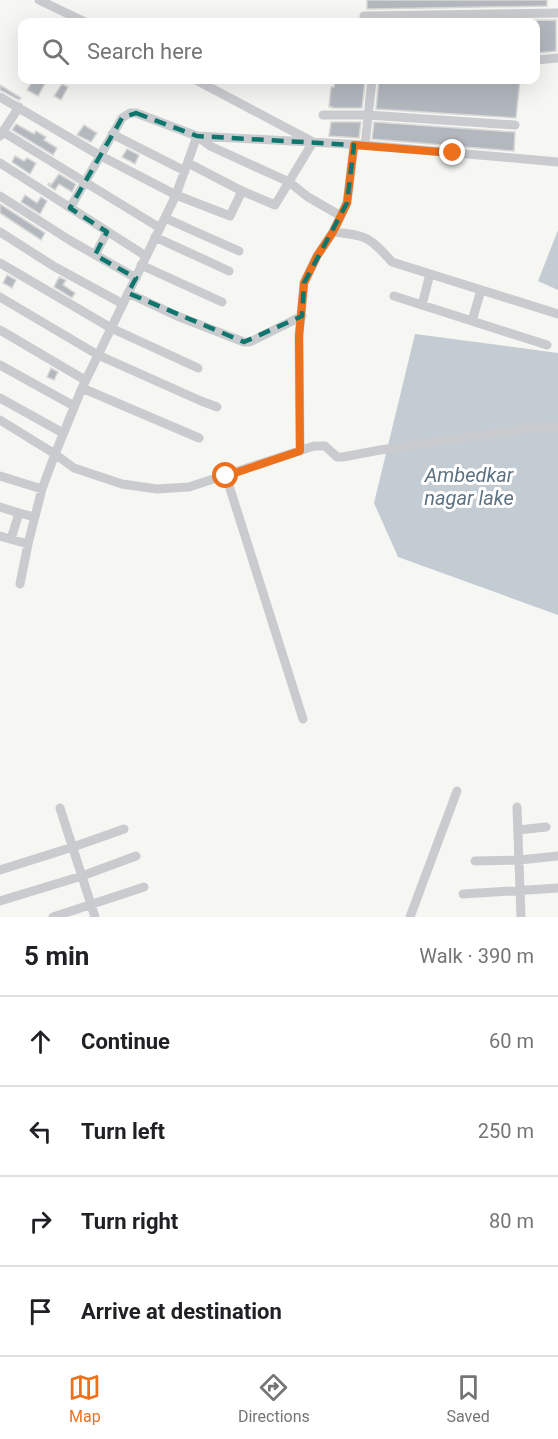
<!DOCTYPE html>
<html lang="en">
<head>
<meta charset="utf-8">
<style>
  body { margin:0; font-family:Roboto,sans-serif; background:#f6f6f6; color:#202124 }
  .stop { position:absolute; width:18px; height:18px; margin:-14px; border:4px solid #ed701d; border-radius:50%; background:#fff }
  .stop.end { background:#ed701d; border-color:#fff; box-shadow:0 2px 6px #0008 }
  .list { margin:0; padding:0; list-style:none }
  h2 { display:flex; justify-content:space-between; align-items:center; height:78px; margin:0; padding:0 24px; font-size:26px }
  h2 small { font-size:20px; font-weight:400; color:#757577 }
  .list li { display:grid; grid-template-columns:39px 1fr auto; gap:18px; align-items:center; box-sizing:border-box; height:90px; padding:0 24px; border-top:2px solid #e0e0e0 }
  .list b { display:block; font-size:22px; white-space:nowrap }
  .list em { font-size:20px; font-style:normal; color:#757577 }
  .icon { flex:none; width:33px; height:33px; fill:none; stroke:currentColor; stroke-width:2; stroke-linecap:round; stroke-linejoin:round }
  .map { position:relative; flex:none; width:558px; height:917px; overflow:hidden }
  .search { position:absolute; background:#fff; box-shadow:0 6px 24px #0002; left:18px; right:18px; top:18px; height:66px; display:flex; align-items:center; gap:15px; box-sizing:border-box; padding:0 21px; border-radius:12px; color:#757577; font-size:22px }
  .sheet { height:438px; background:#fff }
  nav { display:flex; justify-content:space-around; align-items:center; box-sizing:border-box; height:84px; border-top:2px solid #e0e0e0; background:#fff; font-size:16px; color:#757577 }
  nav a { display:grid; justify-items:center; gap:3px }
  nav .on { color:#ed701d }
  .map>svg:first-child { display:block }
  .water { fill:#c4ccd3 }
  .building { fill:#b3b8bf; stroke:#d8d8d6; stroke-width:1.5 }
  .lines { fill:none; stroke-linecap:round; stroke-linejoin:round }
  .minor { stroke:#c9cbcf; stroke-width:9 }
  .route { stroke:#ed701d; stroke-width:8 }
  .marked { fill:none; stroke:#0f766e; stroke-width:4.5; stroke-dasharray:12 8; stroke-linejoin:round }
  .labels { text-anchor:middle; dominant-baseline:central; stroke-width:6; stroke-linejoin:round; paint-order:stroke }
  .water-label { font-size:20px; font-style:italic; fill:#5f7383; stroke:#fff }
</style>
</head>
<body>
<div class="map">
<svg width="558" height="917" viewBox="0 0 558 917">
  <rect width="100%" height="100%" fill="#f6f7f3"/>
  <!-- water -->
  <path class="water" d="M558,230v60l-20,-9z
    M415,334l143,19v262l-160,-58 -24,-54z"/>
  <!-- building -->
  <path class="building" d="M367,0h180v6l-180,3z
    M556,20v31l-20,2v-31h-148z
    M33,80h14l-9,16 -11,-6z
    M335,80h30l-3,28h-30v-1h-3l2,-20h3z
    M379,80h141l-4,38 -140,-9z
    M62,84l6,3 -7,13 -7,-4z
    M0,85l21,13 -2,2 -19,-10z
    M331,122h30l-2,16 -30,-2z
    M374,122l141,10 -1,19 -142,-12z
    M16,124l18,10 2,-3 10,6 -2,3 13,8 -4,7 -41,-25z
    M84,125l13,8 -6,9 -14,-7z
    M127,149l12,6 -4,9 -13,-7z
    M15,156l9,5 3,-3 9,5 -6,11 -18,-12z
    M59,174l17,10 -4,8 -13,-8 -4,6 -7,-5 1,-2 2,2z
    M25,195l12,8 4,-6 6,4 -7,13 -19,-12z
    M0,204l45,29 -4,7 -41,-27z
    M7,275l9,5 -4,8 -9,-5z
    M59,277l7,3 -3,5 12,8 -3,5 -18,-11z
    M51,368l7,4 -4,8 -7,-3z"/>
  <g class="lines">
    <!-- minor -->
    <path class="minor" d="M39,0l46,22
      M364,16l194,-3
      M536,60l22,-2
      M0,97l99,58 77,40 54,21 12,-25
      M323,115h45l147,10
      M3,132l157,96
      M112,134l73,37
      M0,136l19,-29
      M354,145l-7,58 -14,29c33,3 37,5 59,30l166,52
      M365,145l7,-65
      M0,163l146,93
      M188,163l54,28 33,14 38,-63 -117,-62
      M0,196l71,45 65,37
      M70,208l52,-90 8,-5h6l61,23 168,9 193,17
      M165,218l74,33
      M0,232l55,35 68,37
      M155,237l74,34
      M95,255l12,-23
      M0,263l111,65 87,40
      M141,265l81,37
      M128,293l49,23 67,26h6l52,-26
      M394,296l153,49
      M0,297l98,58 103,46 16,6
      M422,305l8,-31
      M472,321l9,-31
      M0,330l85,50
      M0,365l74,41
      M82,388l117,50
      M0,398l63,35
      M0,420l55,34 19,14 48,16 35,5 32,-2 125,-41h11l12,11h6l37,-7 151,-22 27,-1
      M300,451l-1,-115 5,-53 13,-27 16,-24
      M0,476l42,13
      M226,476l77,243
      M0,507l19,6
      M0,536l28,8
      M11,539l8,-26 16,4
      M20,584l8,-40 14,-55 13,-35 27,-66 94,-193 21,-59 13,10 79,36 19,15 33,19
      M517,807l4,110
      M60,808l35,109
      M518,830l28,-3
      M475,861l44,-1 39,-4
      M0,870l73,-23 51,-18
      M463,894l95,-6
      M0,901l82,-25 54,-20
      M53,917l91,-30
      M410,917l47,-126"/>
  </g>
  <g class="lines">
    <!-- route -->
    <path class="route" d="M226,476l74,-25 -1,-115 5,-53 13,-27 16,-24 14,-29 7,-58 99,8"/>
  </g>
  <!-- marked area -->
  <path class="marked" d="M136,113l61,23 157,9 -7,58 -43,80 -2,33 -58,26 -116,-49 8,-15 -41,-23 12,-23 -37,-24 52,-90z"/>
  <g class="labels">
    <!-- water labels -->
    <g class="water-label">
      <text x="469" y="475">Ambedkar<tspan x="469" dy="23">nagar lake</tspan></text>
    </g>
  </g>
</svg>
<div class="stop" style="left:226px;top:476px"></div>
<div class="stop end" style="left:453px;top:153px"></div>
<div class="search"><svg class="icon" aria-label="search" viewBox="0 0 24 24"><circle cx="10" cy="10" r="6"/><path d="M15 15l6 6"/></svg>Search here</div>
</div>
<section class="sheet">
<h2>5 min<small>Walk · 390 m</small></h2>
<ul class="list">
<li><svg class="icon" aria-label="ahead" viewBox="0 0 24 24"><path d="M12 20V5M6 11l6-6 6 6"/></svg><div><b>Continue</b></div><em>60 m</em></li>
<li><svg class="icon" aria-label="left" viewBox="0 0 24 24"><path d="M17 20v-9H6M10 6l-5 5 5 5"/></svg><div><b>Turn left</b></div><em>250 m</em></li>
<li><svg class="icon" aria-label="right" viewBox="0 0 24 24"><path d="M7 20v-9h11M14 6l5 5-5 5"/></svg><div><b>Turn right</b></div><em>80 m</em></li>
<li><svg class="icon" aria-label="arrive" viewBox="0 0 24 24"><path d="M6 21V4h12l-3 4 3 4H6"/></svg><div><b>Arrive at destination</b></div></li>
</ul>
</section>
<nav>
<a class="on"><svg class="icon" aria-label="map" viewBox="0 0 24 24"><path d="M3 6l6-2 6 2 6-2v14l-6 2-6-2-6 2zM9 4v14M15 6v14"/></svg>Map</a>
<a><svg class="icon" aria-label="directions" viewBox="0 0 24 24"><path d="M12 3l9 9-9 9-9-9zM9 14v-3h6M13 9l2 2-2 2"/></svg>Directions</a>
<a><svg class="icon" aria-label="saved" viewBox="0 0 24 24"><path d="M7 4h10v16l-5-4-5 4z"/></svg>Saved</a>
</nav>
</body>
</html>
